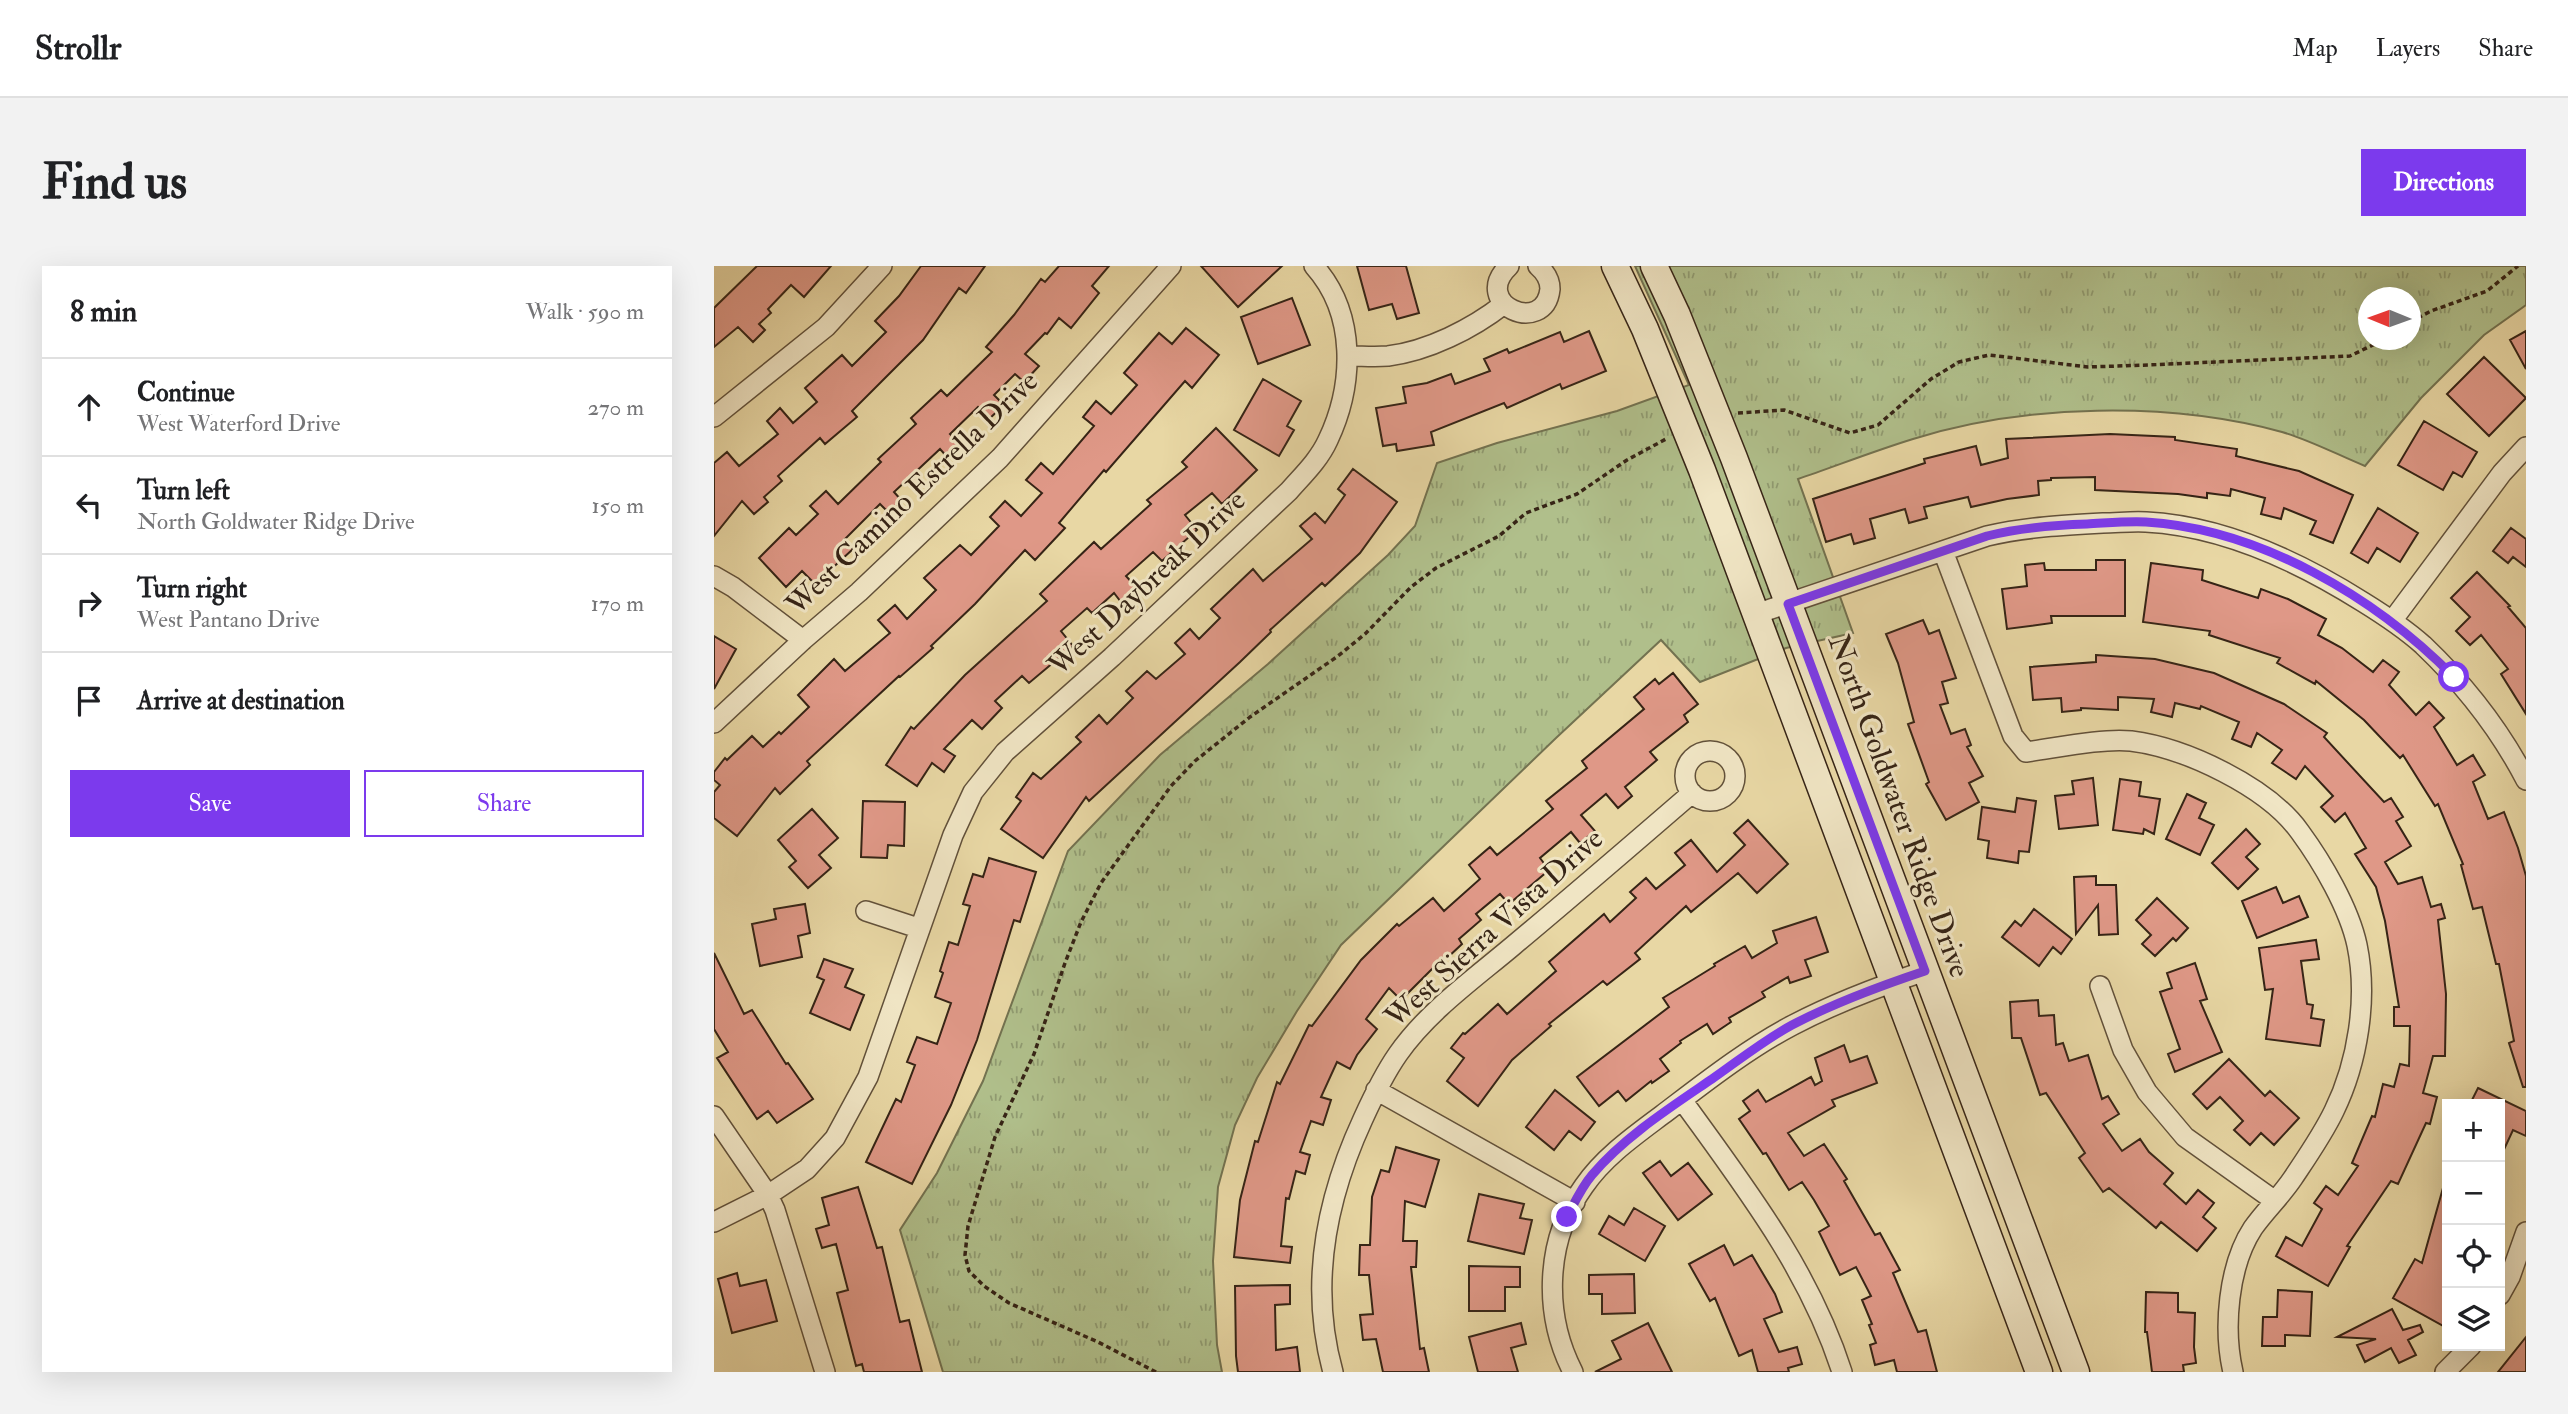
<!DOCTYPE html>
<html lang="en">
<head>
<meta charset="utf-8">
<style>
  body { margin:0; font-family:"IM FELL Double Pica",serif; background:#f2f2f2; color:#202124 }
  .controls { position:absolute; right:21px; bottom:21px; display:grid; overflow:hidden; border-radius:0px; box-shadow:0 7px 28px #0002 }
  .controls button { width:63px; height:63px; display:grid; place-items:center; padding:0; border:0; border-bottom:2px solid #e0e0e0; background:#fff; color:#202124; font:35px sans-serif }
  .compass { position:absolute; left:1644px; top:21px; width:63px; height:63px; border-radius:50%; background:#fff; box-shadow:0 7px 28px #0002; rotate:271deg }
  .stop { position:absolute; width:21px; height:21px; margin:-16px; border:5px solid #7c3aed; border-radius:50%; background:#fff }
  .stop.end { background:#7c3aed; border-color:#fff; box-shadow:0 2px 7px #0008 }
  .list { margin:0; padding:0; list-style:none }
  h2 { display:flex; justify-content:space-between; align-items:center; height:91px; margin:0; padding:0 28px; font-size:30px }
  h2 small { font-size:23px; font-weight:400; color:#757577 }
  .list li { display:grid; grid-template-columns:46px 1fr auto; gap:21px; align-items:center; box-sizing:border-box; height:98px; padding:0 28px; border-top:2px solid #e0e0e0 }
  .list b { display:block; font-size:26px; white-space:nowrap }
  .list p { margin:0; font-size:23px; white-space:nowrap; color:#757577 }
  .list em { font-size:23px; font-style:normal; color:#757577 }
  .actions { display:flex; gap:14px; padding:21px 28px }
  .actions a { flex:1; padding:16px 0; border:2px solid #7c3aed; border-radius:0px; text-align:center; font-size:24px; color:#7c3aed }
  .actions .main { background:#7c3aed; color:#fff }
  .icon { flex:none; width:38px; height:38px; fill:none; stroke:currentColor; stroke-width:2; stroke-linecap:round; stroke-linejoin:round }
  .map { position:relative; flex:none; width:1812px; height:1106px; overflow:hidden; border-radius:0px }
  header { display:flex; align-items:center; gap:42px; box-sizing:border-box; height:98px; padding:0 35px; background:#fff; border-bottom:2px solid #e0e0e0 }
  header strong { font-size:33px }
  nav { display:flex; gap:38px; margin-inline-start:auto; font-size:24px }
  .intro { display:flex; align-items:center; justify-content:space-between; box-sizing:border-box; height:168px; padding:0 42px }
  h1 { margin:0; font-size:49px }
  .button { padding:18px 32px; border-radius:0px; background:#7c3aed; color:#fff; font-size:24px; font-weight:700 }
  main { display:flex; gap:42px; padding:0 42px }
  aside { flex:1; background:#fff; border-radius:0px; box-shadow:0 7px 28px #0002 }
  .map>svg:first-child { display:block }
  .grass { fill:url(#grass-tufts); stroke:#737250; stroke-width:2; fill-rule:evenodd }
  .building { fill:#df9887; stroke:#362416; stroke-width:2 }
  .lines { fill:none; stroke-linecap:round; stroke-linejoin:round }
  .street-casing { stroke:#62513a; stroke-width:22 }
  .secondary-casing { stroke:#362416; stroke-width:29 }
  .path { stroke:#362416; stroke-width:3.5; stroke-dasharray:5 3.5; stroke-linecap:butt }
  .street { stroke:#f0e5c4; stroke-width:19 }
  .secondary { stroke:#f0e5c4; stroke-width:26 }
  .route { stroke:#7c3aed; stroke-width:9 }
  .labels { text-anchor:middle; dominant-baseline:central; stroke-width:6; stroke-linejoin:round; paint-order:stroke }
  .street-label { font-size:30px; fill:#362416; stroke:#f0e5c4 }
</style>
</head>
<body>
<header>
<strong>Strollr</strong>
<nav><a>Map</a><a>Layers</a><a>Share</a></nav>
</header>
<div class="intro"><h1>Find us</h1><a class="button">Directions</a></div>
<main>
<aside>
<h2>8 min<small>Walk · 590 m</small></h2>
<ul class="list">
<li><svg class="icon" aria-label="ahead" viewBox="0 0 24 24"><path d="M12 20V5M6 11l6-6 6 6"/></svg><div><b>Continue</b><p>West Waterford Drive</p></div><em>270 m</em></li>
<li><svg class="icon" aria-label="left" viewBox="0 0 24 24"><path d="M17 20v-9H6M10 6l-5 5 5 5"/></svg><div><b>Turn left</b><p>North Goldwater Ridge Drive</p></div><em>150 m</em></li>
<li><svg class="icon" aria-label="right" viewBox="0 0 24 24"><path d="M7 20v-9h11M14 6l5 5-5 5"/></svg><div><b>Turn right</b><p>West Pantano Drive</p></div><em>170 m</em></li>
<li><svg class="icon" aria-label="arrive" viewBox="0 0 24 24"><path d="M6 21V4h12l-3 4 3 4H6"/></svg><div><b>Arrive at destination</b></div></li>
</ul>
<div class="actions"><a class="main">Save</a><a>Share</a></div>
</aside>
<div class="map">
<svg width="1812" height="1106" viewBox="0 0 1812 1106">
  <defs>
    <pattern id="grass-tufts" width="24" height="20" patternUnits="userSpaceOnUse" patternTransform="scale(1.75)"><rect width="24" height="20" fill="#b0bf8b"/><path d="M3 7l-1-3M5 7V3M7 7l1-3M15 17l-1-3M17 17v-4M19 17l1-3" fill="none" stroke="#909b71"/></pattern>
  </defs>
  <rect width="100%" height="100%" fill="#e8d7a4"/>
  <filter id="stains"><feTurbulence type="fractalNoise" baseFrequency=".00286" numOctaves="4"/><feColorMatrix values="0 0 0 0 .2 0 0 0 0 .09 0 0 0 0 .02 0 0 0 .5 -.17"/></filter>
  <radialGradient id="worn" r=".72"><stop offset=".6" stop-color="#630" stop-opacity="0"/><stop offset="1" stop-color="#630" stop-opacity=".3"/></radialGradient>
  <!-- grass -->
  <path class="grass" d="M921,0h891v39l-42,30 -63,63 -56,68c-27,-11 -55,-26 -83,-34 -114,-31 -256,-28 -369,7 -39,12 -77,27 -115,40l55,154 -67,15 -86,34 -39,-42 -105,98 -215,207 -44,66 -40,67 -22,47 -17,62 -5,74 4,84 5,27h-279l-43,-142 37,-57 46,-92 85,-230 92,-96 108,-91 120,-109 27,-29 22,-63 60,-20 120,-32 72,-26zM1654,32h42v42h-42z"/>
  <!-- building -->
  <path class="building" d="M43,0h74l-27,31 -13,-12 -23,24 3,4 -12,11 6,6 -12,12 -15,-15 -24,20v-39z
    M207,0h64l-19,27 -7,-5 -36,52 -71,71 5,6 -32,27 -5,-6 -42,38 4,5 -18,16 4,5 -14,12 -12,-13 -28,35v-73l13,-11 12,14 39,-32 -11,-13 13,-13 13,15 24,-21 -12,-14 37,-33 10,11 34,-34 -11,-11 24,-25z
    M345,0h50l-17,20 7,7 -28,35 -12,-10 -12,16 -2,-1 -20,21 14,12 -15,16 -9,-8 -21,21 10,10 -15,14 -11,-12 -28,27 12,12 -13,13 -9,-10 -46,43 8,9 -13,12 -9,-9 -36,36 9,9 -38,35 -13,-13 -16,16 -27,-29 30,-30 7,7 22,-21 -8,-8 16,-15 12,13 43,-42 -3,-3 38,-35 -5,-6 30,-28 6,6 45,-44 -6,-5 28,-32 27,-36 4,3z
    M487,0h81l-44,41z
    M643,0h49l13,47 -22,6 -5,-15 -23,6z
    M578,32l18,47 -52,19 -17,-47z
    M472,62l33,27 -27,33 -7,-7 -79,91 -2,-2 -45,53 6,5 -30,32 -10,-10 -50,54 -44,42 2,2 -33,29 -1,-1 -92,85 3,4 -30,29 -5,-6 -38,48 -23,-18v-26l6,-7 -6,-5v-8l11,-14 2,2 25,-24 11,11 16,-15 2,2 28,-27 -11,-12 36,-36 11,12 45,-38 -12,-13 17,-15 12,14 29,-29 -12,-12 36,-33 11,10 28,-29 -9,-9 15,-16 16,15 21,-23 -16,-13 15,-17 12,11 41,-48 -11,-9 13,-16 15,13 26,-29 -13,-12 35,-40 13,11z
    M875,65l17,40 -44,18 -2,-5 -53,24 -3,-5 -73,29 3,13 -37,6 -1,-7 -13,2 -7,-38 30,-5 -3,-16 24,-4 24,-9 4,10 35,-13 -6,-12 23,-10 2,4 51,-21 4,10z
    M1812,65v38l-16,-29z
    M1770,91l42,41 -37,38 -42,-42z
    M549,113l38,22 -14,25 7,4 -15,26 -45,-26z
    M1710,155l53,31 -15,25 -9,-5 -10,18 -45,-25z
    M502,162l41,42 -35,34 -10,-11 -27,22 12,15 -35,31 -9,-9 -27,24 10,11 -15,15 -7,-9 -22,20 -5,-5 -26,23 12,15 -44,37 -7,-7 -27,25 7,7 -20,21 -10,-9 -28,29 11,7 -11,16 -12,-9 -15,23 -31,-21 25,-38 3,2 51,-54 82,-74 -7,-7 54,-52 7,7 50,-45 -4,-4 40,-33 -5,-5z
    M1396,168l65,3v3l62,9 -1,7 63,15 54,24 -20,48 -23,-9 6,-13 -32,-13 -3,11 -20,-5 4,-16 -34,-9 -1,7 -23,-3v5l-29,-4 -83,-4v-13l-44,1v2l-13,1 1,14 -32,4 -36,8 -3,-10 -44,10 3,11 -18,5 -4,-14 -35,10 5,19 -21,6 -3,-10 -25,8 -13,-43 112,-36 -1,-4 52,-13 5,19 27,-7 -2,-19z
    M639,203l44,33 -37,51 -35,33 -3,-3 -52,47 1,2 -31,30 -151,139 -3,-4 -43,61 -42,-29 20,-28 -5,-4 17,-24 8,6 40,-37 -5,-5 23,-22 8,9 26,-26 -7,-7 21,-20 9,8 29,-25 -10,-11 15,-14 9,10 21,-21 -9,-9 42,-40 10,12 49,-42 -12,-13 15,-13 10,10 20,-28 -7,-6z
    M1664,242l40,25 -18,29 -23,-14 -9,15 -17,-10z
    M1797,262l15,11v28l-13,-10 -5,6 -15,-12z
    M1382,294h29v56h-74l1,7 -45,6 -5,-40 25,-3 -2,-21 19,-2 1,7h51z
    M1437,297l52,7 -1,10 56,18 3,-9 27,10 38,20 -8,16 24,13 31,24 10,-12 16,12 -10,13 27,30 13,-13 15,16 -10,9 23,38 16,-10 12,20 -12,7 15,37 16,-7 14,36 8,28v211h-3l-14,-44 5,-2 -15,-77h-3l-14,-57 -9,2 -12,-44 2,-1 -25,-60 -3,2 -32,-51 -3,3 -36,-38 -48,-39 -1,3 -38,-21 3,-5 -71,-23 1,-4 -67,-9z
    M1763,306l33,34 -2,1 18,21v86l-25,-40 7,-5 -27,-34 -11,10 -14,-14 14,-14 -19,-19z
    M1209,354l6,14 10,-4 17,48 -14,4 6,21 -8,2 11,29 14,-5 6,16 -4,2 16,29 -14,7 10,19 -33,18 -20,-36 3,-2 -21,-58 6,-2 -16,-59 -12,-29z
    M0,370l22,13 -22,40z
    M1382,389l59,4 59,14 70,31 43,29 -3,4 60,65 7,-4 12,19 -7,4 15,25 -26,16 13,22 24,-7 9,30 10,-3 4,14 -7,2 8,74 -1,62h-12l-10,37 14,4 -7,27 -4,-1 -28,61 -7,-3 -44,65 3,1 -22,39 -52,-30 10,-19 16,9 20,-37 -8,-6 12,-17 12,9 20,-29 -6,-3 20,-47 3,1 8,-33 11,3 6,-23 9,2 1,-40h-16v-19h5l-14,-86 -9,-34 -21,-33 11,-6 -21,-35 -10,9 -14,-15 12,-11 -28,-30 -9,13 -24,-16 10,-13 -25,-17 -6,14 -19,-8 7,-17 -38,-16 -1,3 -25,-6 -3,14 -21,-5 3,-13 -36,-2v13l-37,-2v2l-19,2 -1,-14 -28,2 -3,-33 66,-5z
    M959,407l25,31 -14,11 4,7 -38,30 7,8 -32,27 7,9 -14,12 -12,-14 -25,21 14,16 -15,12 -9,-11 -31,26 9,12 -40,34 -9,-10 -24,20 5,6 -22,19 3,5 -15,14 -2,-2 -44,44 -12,-12 -23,31 11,10 -20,26 -7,14 -13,-7 -16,35 10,3 -8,25 -12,-4 -11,31 10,3 -5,19 -9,-3 -7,28 -3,-1 -5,48 11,1 -2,16 -56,-6 6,-57 15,-59 3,1 19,-60 3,2 29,-59 3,1 49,-66 36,-36 2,2 34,-28 11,13 36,-32 -11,-14 21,-18 7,8 56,-46 -7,-8 41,-33 -5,-7 62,-52 -10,-12 21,-18 4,5z
    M1379,512l5,47 -39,4 -4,-33 19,-2 -2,-13z
    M1406,513l21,3 -2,14 21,3 -6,35 -10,-5 -1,5 -30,-4z
    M1473,528l19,9 -7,15 15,7 -14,30 -34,-16z
    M1303,532l19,3 -7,51 -10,-1 -1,12 -31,-5 2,-17 -11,-2 4,-32 33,5z
    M149,535l42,1 -1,44 -16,-1 -1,13 -26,-1z
    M98,543l26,29 -19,17 12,13 -23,20 -19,-21 7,-6 -18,-21z
    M1034,554l40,44 -31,29 -19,-20 -47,39 -5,-6 -51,47 5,6 -33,26 -4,-4 -54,43 2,2 -39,34 -34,46 -31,-25 17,-23 -13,-10 12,-15 2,1 33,-30 9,10 49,-43 -7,-9 55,-48 6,8 26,-24 -6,-6 16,-14 10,11 29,-24 -10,-12 16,-13 26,32 28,-27 -11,-12z
    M1532,563l14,15 -14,13 12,12 -20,20 -26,-26z
    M275,592l47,14 -16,50 -6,-2 -37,120 -26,65 -39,79 -46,-22 30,-63 5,3 14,-37 -8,-3 10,-25 20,7 14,-41 -16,-6 8,-24 -3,-2 9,-29 9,3 12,-39 -7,-2 10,-30 10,3z
    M1382,610v9h20l2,49 -19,1 -1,-30 -22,29 -2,-57z
    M1562,621l7,16 16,-7 9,21 -51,21 -15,-37z
    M1443,632l31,30 -12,13 -3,-3 -18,18 -13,-12 9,-9 -15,-15z
    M91,638l5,29 -12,3 4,21 -42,9 -8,-42 24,-5 -2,-10z
    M1320,643l38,30 -11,15 -8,-7 -14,19 -37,-29 13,-16 6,5z
    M1102,651l12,35 -23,8 6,16 -21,7 -2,-6 -26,15 3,5 -36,21 2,4 -18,12 -6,-10 -27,17 1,2 -21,16 9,12 -17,12 -1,-2 -25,20 -8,-10 -19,15 -22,-29 92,-70 -6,-9 52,-32 -1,-2 31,-18 7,12 25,-15 -4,-12z
    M1602,674l3,19 -18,2 6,43 6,1 -2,13 13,2 -4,26 -54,-7 7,-50 -8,1 -6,-42z
    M0,687l30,61 8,-4 34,54 2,-1 25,36 -36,24 -9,-12 -11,8 -40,-61 11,-6 -14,-23z
    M110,693l29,10 -8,18 19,8 -14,35 -40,-17 14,-33 -7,-3z
    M1481,697l12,36 -7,2 22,51 -47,20 -7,-18 12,-5 -20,-57 12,-4 -5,-15z
    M1324,734l1,16 15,-1 2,30 7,-2 6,18 19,-6 14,44 6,-3 11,18 -16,10 19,27 18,-12 9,13 24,21 -9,11 22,20 12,-14 16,13 -11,14 13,11 -19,23 -36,-29 -5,6 -47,-40 -6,4 -24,-34 6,-5 -39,-60 -6,2 -19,-57h-9l-2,-36z
    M1130,779l6,17 17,-6 10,27 -45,17 3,6 -47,27 16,23 20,-12 23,35 -3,2 31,54 5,-2 20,37 -7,3 25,59 8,-2 11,42h-40l-3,-12 -19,5 -5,-20 6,-2 -7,-18 3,-1 -10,-24 9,-4 -15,-29 -16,8 -21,-43 10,-6 -15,-26 -12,-18 -13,8 -23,-37 -3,1 -24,-35 11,-8 -7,-10 15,-11 8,12 45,-25 4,8 7,-4 -7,-23z
    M1515,793l36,37 5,-5 29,27 -25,27 -13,-12 -11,12 -16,-15 9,-9 -23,-24 -13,12 -14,-15z
    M1764,822l48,23v25l-13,-6 -13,28v-54h-30z
    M841,824l40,32 -14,18 -12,-9 -15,19 -28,-23z
    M682,881l43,13 -14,47 -20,-6 -2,40h14l-1,26h-5l9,82 4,-1 5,24h-46l-7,-33 -13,1 -3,-25 13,-1 -4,-39h-10l1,-30h10l2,-48 9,-27 8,2z
    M946,895l11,15 17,-13 24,31 -34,26 -35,-47z
    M144,921l19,61 5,-1 18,75 9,-2 13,52h-58l-2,-8 -6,2 -19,-73 11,-3 -12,-46 -14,4 -6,-19 13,-4 -7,-27z
    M1729,922l4,1v139l-54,-30 22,-39 7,4z
    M765,928l45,10 -4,14 12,2 -8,34 -56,-13z
    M920,942l31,18 -20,35 -46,-27 10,-18 15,9z
    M1010,979l10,20 18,-10 23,39 7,18 -18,7 15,33 18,-5 5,17 -14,4 1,4h-31l-6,-22 -13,6 -24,-58 -5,3 -21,-37z
    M755,1000l51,1v20h-15v24h-36z
    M23,1007l3,13 26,-6 11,41 -45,12 -14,-54z
    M920,1008l1,39 -33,1v-20h-13v-19z
    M576,1019v19l-15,1 1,45 21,-3 3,25h-62l-2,-16 -1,-70z
    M1564,1024l34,2 -2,44 -25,-1v11h-23l1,-29h14z
    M1432,1026l32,1v19l17,1 -1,34 2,16 -13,2 1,7h-32l-5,-40h-2z
    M1678,1043l11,21 17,-5 3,7 -15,8 8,15 -17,8 -8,-15 -26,14 -8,-17 19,-6 -39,-2z
    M807,1057l5,21 -15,4 7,24h-40l-9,-35z
    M934,1057l24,49h-77l26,-13 -9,-18z
    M1812,1071v35h-28z"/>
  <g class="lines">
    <!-- street casing -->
    <g class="street-casing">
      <path id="street" d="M795,0c-40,38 36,71 41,23 0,-10 -5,-17 -12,-23
        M635,90c13,0 26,1 39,0 40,-5 84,-27 116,-52
        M0,151l112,-90 56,-61
        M1229,285l70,185 13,16c30,-4 76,-14 105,-11 55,7 137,46 169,91 22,30 49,76 57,113 11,53 1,117 -23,166 -11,23 -27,46 -41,67 -12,18 -28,33 -40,50 -25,38 -30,101 -20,144
        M0,310l19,11 70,53
        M1042,348l231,-78c39,-9 77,-11 116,-13 14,0 29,-2 43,-1 78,4 152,39 217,80 21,13 42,27 60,43 41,39 77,85 103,135
        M1678,355l110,-148 24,-26
        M0,457l89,-83 56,-48 141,-134 171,-192
        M971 510a25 25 0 1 1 50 0a25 25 0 1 1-50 0Z
        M152,645l52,17
        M1386,720l23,64 24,42 38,45 90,64
        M662,824l199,112
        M968,834c62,86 127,169 160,272
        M0,850l54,79 7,15 50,162
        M0,956l54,-27 39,-26 28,-31 33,-61 85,-242 20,-43 32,-40 107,-95 177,-166c14,-16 30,-31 39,-51 26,-55 29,-126 -14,-174
        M1786,1029l10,-18 16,-45
        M619,1106c-24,-86 -7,-173 30,-253 10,-22 21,-45 35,-65 30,-43 77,-76 116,-109 60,-50 119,-101 178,-152
        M859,1106c-30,-58 -28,-132 11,-186 20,-29 50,-50 78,-71 41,-31 85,-66 131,-90 42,-22 87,-39 132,-54
        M1731,1106l26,-26"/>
    </g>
    <!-- secondary casing -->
    <g class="secondary-casing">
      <path id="secondary" d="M901,0l30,63 57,141 337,902
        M940,0l23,49 57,143 342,914"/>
    </g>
    <!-- path -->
    <path class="path" d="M1696,56l21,-11 56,-20 31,-25
      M1024,147l46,-3 66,23 28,-8 53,-46 28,-17 30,-7 99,12 60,-2 202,-9 33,-16
      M442,1106l-58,-30 -89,-39 -25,-17 -15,-15 -4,-16 3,-29 27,-89 39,-83 31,-91 16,-41 20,-39 70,-97 24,-25 55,-44 88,-61 27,-22 46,-47 25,-19 63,-32 27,-23 51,-19 50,-34 39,-21"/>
    <!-- street -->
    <use href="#street" class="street"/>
    <!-- secondary -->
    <use href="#secondary" class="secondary"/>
  </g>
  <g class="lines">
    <!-- route -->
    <path class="route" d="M853,951c8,-15 14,-29 25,-42 32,-38 79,-68 120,-96 26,-18 52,-39 80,-54 42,-22 88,-39 133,-54l-137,-367 199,-68c33,-8 67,-11 100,-12 20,-1 40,-3 59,-2 114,7 229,75 308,155"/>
  </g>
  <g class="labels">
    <!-- street labels -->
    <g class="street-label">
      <text transform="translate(198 227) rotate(-44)">West Camino Estrella Drive</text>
      <text transform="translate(433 317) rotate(-43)">West Daybreak Drive</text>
      <text transform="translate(1185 540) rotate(70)">North Goldwater Ridge Drive</text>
      <text transform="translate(780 662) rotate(-42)">West Sierra Vista Drive</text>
    </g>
  </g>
  <rect width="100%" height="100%" filter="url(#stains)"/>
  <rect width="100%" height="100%" fill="url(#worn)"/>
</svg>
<div class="controls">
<button>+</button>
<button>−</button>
<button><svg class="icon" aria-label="locate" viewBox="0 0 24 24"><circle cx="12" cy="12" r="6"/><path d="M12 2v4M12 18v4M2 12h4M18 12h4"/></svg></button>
<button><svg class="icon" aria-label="layers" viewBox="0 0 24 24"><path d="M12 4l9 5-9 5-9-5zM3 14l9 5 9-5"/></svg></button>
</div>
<svg class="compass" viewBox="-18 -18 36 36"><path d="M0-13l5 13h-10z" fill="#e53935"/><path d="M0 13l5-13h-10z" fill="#757577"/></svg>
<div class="stop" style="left:1740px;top:411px"></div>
<div class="stop end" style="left:853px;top:951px"></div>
</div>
</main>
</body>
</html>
